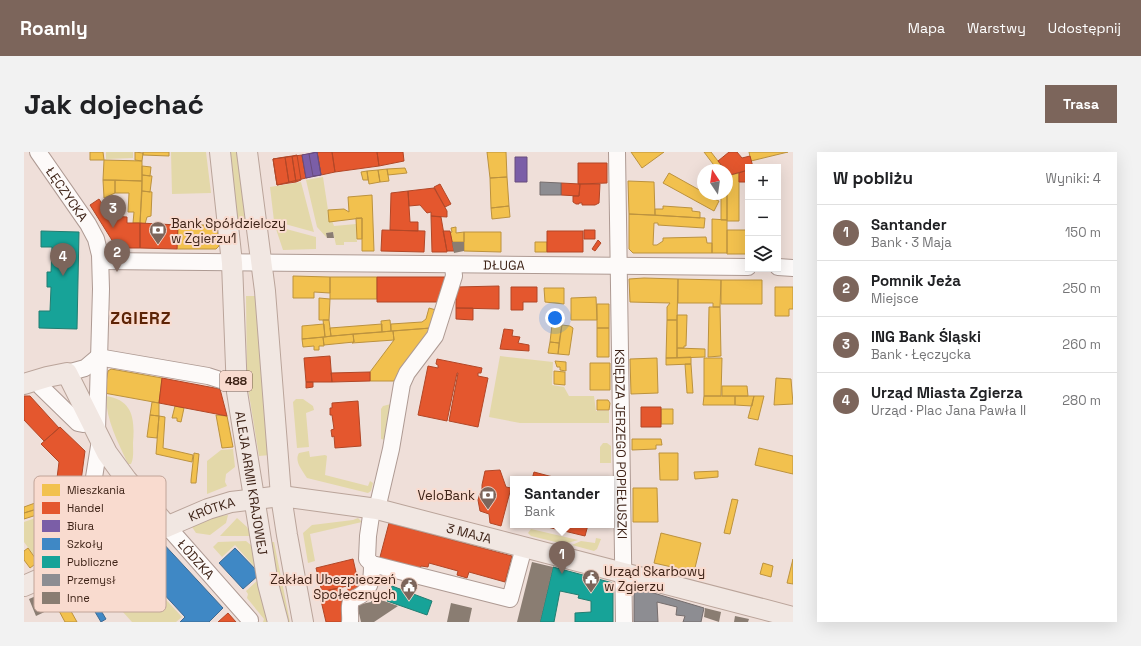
<!DOCTYPE html>
<html lang="pl">
<head>
<meta charset="utf-8">
<style>
  body { margin:0; font-family:"Space Grotesk",sans-serif; background:#f2f2f2; color:#202124 }
  .controls { position:absolute; right:12px; top:12px; display:grid; overflow:hidden; border-radius:0px; box-shadow:0 4px 16px #0002 }
  .controls button { width:36px; height:36px; display:grid; place-items:center; padding:0; border:0; border-bottom:1px solid #e0e0e0; background:#fff; color:#202124; font:20px sans-serif }
  .compass { position:absolute; left:673px; top:12px; width:36px; height:36px; border-radius:50%; background:#fff; box-shadow:0 4px 16px #0002; rotate:347deg }
  .you { position:absolute; left:531px; top:166px; width:14px; height:14px; margin:-10px; border:3px solid #fff; border-radius:50%; background:#1a73e8; box-shadow:0 0 0 6px #1a73e833 }
  .badge { display:grid; place-items:center; width:26px; height:26px; border-radius:50%; background:#7c655b; color:#fff; font-size:13px; font-weight:700 }
  .pin { position:absolute; translate:-50% -33px; filter:drop-shadow(0 1px 2px #0008) }
  .pin::after { content:''; position:absolute; top:21px; width:14px; height:12px; background:inherit; clip-path:polygon(0 0,100% 0,50% 100%) }
  .popup { position:absolute; left:486px; top:324px; width:104px; height:52px; box-sizing:border-box; display:grid; place-content:center; border-radius:0px; background:#fff; filter:drop-shadow(0 1px 3px #0005); font-size:13px; white-space:nowrap; color:#757577 }
  .popup b { font-size:15px; color:#202124 }
  .popup::after { content:''; position:absolute; left:50%; top:100%; margin-left:-8px; border:8px solid transparent; border-top-color:#fff }
  .list { margin:0; padding:0; list-style:none }
  h2 { display:flex; justify-content:space-between; align-items:center; height:52px; margin:0; padding:0 16px; font-size:17px }
  h2 small { font-size:13px; font-weight:400; color:#757577 }
  .list li { display:grid; grid-template-columns:26px 1fr auto; gap:12px; align-items:center; box-sizing:border-box; height:56px; padding:0 16px; border-top:1px solid #e0e0e0 }
  .list b { display:block; font-size:15px; white-space:nowrap }
  .list p { margin:0; font-size:13px; white-space:nowrap; color:#757577 }
  .list em { font-size:13px; font-style:normal; color:#757577 }
  .icon { flex:none; width:22px; height:22px; fill:none; stroke:currentColor; stroke-width:2; stroke-linecap:round; stroke-linejoin:round }
  .map { position:relative; flex:none; width:769px; height:470px; overflow:hidden; border-radius:0px }
  header { display:flex; align-items:center; gap:24px; box-sizing:border-box; height:56px; padding:0 20px; background:#7c655b; color:#fff }
  header strong { font-size:19px }
  nav { display:flex; gap:22px; margin-inline-start:auto; font-size:14px }
  .intro { display:flex; align-items:center; justify-content:space-between; box-sizing:border-box; height:96px; padding:0 24px }
  h1 { margin:0; font-size:28px }
  .button { padding:10px 18px; border-radius:0px; background:#7c655b; color:#fff; font-size:14px; font-weight:700 }
  main { display:flex; gap:24px; padding:0 24px }
  aside { flex:1; background:#fff; border-radius:0px; box-shadow:0 4px 16px #0002 }
  .map>svg:first-child { display:block }
  .green { fill:#e3d8a9 }
  .homes { fill:#f2c14e; stroke:#bc923e }
  .shops { fill:#e4572e; stroke:#b24727 }
  .offices { fill:#7b5ea7; stroke:#694c7c }
  .schools { fill:#3f88c5; stroke:#3f6a91 }
  .public { fill:#17a398; stroke:#237d71 }
  .industry { fill:#8d8d92; stroke:#756d6d }
  .building { fill:#8a7d72 }
  .lines { fill:none; stroke-linecap:round; stroke-linejoin:round }
  .minor-casing { stroke:#ae9a93; stroke-width:18 }
  .major-casing { stroke:#baa49a; stroke-width:22 }
  .minor { stroke:#fdfaf9; stroke-width:16 }
  .major { stroke:#f1e7e2; stroke-width:20 }
  .labels { text-anchor:middle; dominant-baseline:central; stroke-width:4; stroke-linejoin:round; paint-order:stroke }
  .shield { fill:#f9dbcf; stroke:#765a4e; stroke-width:1 }
  .shield-label { font-size:12px; font-weight:bold; fill:#3e2317 }
  .street-label { font-size:13px; fill:#3e2317; stroke:#f9dbcf }
  .poi-label { font-size:13px; fill:#3e2317; stroke:#f9dbcf; text-anchor:start }
  .district-label { font-size:17px; font-weight:bold; letter-spacing:1px; fill:#5d2305; stroke:#f9dbcf }
  .key { fill:#f9dbcf; stroke:#c1a498; stroke-width:1 }
  .key-label { font-size:11px; fill:#3e2317 }
</style>
</head>
<body>
<header>
<strong>Roamly</strong>
<nav><a>Mapa</a><a>Warstwy</a><a>Udostępnij</a></nav>
</header>
<div class="intro"><h1>Jak dojechać</h1><a class="button">Trasa</a></div>
<main>
<div class="map">
<svg width="769" height="470" viewBox="0 0 769 470">
  <rect width="100%" height="100%" fill="#efdfd9"/>
  <!-- green -->
  <path class="green" d="M82,0h27v6l-27,1z
    M147,0h35l5,41 -39,1z
    M204,0h11l8,67 -11,1z
    M299,25l5,33 6,16 22,-2 1,18h-13v3h-8l-3,-13 -7,1 1,5 -10,-11 -11,-47z
    M277,30l13,50 -40,-11 -4,-34z
    M251,74l41,11v12l-33,1z
    M222,144h11l13,159 -11,1 -12,-74z
    M476,204l53,6 -1,23 12,2 5,9h25l2,15h13v12h-89l-31,-6z
    M82,244c27,4 29,23 27,47 0,7 1,15 -2,21h-3c-10,-22 -22,-44 -22,-68z
    M279,247l10,7 1,4 -8,3 3,34 -12,1 -4,-46 3,-3z
    M367,252l-6,36 -4,-1v-30l2,-3z
    M579,291h4l4,3v17h-11v-16z
    M209,297l2,18 -9,7 -1,8 2,4 -20,8v-33l14,-11z
    M285,299l1,6 15,-2 2,1 -2,19 43,11 2,-5 3,2 -2,8 -3,2 -61,-15c-5,-8 -13,-17 -8,-25z
    M85,331l27,29 -7,15 -34,15 6,-55z
    M20,363l-1,20 30,2 -1,13 -31,15 -17,-23v-20z
    M204,363l-2,8 -16,12 -14,-2 -4,-6 22,-10z
    M213,366l10,9 4,9h-31z
    M334,366l4,4 -52,12 5,27 -7,2 -5,-30 9,-8 41,-5z
    M507,377l47,11 -14,4 -33,-8 -3,-3z
    M572,386l5,1 -4,10 -3,2 -22,-6 9,-4 14,2z
    M222,389l6,5 3,-1 5,28 -25,-28 -13,12 -9,-10 5,-5z
    M246,390h4l16,80h-3z
    M109,412l49,53 -6,5h-44l-29,-32z
    M236,426l10,44h-7l1,-3 -17,-21 1,-4 -2,-3z"/>
  <!-- homes -->
  <path class="homes" d="M66,0h13l1,8h-14z
    M111,0l8,1 -1,8 -7,-1z
    M145,0v4l-26,-1v-3z
    M463,0h19l1,25 -17,1z
    M607,0h33l-22,16z
    M680,0h7l10,13 -5,3z
    M725,0h39l-37,9z
    M80,8l38,1v20l-39,-1z
    M118,14l9,1 -1,9 -8,-1z
    M381,16l2,5 -19,2 -1,-6z
    M363,17l2,12 -9,1 -2,-12z
    M354,18l2,12 -11,2 -2,-13z
    M343,19l1,9h-5l-2,-8z
    M645,21l34,19v2l16,7 -5,10 -51,-28z
    M715,21v48h-12v-45z
    M118,23l10,1 -2,16 -8,-1z
    M703,24v44h-6v-26h6z
    M483,25l2,29 -18,2 -1,-30z
    M79,28h12v13l-11,5z
    M91,28l27,1 -2,42h-7l1,-11h-6l1,-19h-14z
    M604,29l26,1 1,33 -26,-1z
    M118,39l10,1 -1,24 -4,1 -2,7 -5,-1z
    M348,43l2,56h-12v-33l-33,4 -1,-12 16,-1 5,3 -1,-15z
    M485,54l1,11 -18,2 -1,-11z
    M639,54l29,2v3l8,1v6l-45,-3v-6h8z
    M605,62l76,4 -1,10 -46,-3v-2h-4l-1,22h4l6,-4v-3l43,-1 1,6h5v10h-79l-4,-4z
    M332,66h6v21h-5z
    M688,67l15,1v33h-15z
    M154,73h39l2,21 -3,3h-39z
    M432,75v6l8,-1v10h-12l-2,-9 2,-1 -1,-4z
    M703,78h21v24h-21z
    M440,80h37v20l-37,-1z
    M511,90h12v10h-12z
    M269,124l37,1v16l-16,-1v6h-21z
    M306,125h47v22h-47z
    M620,126l34,1 -1,41h-10v-13l3,-4 -40,-1 -1,-23z
    M654,127l43,1 -1,27h-7v-4h-35z
    M697,128h41v24h-41z
    M751,135h18v22h-4v7h-14z
    M520,136h20v16l-19,-2z
    M572,145l1,23h-26v-22z
    M295,146l11,1 -1,21h-10z
    M573,152h12v24h-12z
    M685,155h11l1,49 -13,1z
    M405,156l7,2 -5,18 -40,3v-7l31,-2 4,-3z
    M653,163h10l-1,31h-2v2h-7z
    M529,164l10,1 -4,26 -9,-1z
    M299,168h6l2,16 -6,1z
    M366,168l1,11 -9,1 -1,-11z
    M643,168h10v38h-11z
    M300,172l1,13 -23,2v-13z
    M358,172v8l-51,4 -1,-8z
    M538,173l8,1 3,2 -4,27 -11,-1z
    M407,176l-1,3 -33,44 -1,6h-26v-9l24,-32 -1,-9z
    M573,176h12v29h-12z
    M369,179l1,9 -42,3 2,-1 -1,-8z
    M329,182l1,8 -30,3 -1,-8z
    M299,185l1,9h-5v4h-5v-4l-11,1 -1,-8z
    M526,190l9,1 -1,11 -10,-1z
    M653,196l28,1v8l-28,1z
    M667,205v7l-25,1v-7z
    M633,206l1,35 -27,1 -1,-35z
    M680,206h18l-1,38h-17z
    M531,209l11,1v9l-6,-1v-3h-3z
    M566,211h20v27h-20z
    M661,212h6l2,29h-6z
    M87,217l51,9 -3,25 -55,-10 4,-22z
    M530,219l11,1v13l-11,-1z
    M752,226l15,1 2,25 -19,1z
    M698,234h25l1,10h-26z
    M680,244h31v9h-32z
    M711,244h19l-2,10 -17,-1z
    M730,244h10l-6,24 -10,-2z
    M573,248h11l2,3 -1,7h-12z
    M128,250l7,1v13l-9,-1z
    M151,254l9,2 -3,14 -4,-1v-3h-5z
    M637,257h12v15h-12z
    M126,263l9,1 -2,22 -10,-1z
    M192,263l11,1 6,31 -11,1z
    M135,264l6,1 -2,31 30,7 -1,7 -36,-8z
    M608,287h29l1,6h-6v4l-24,1z
    M735,296l34,8v18l-38,-9z
    M170,301l5,1 -3,29h-5v-3z
    M635,301h19v27h-18z
    M694,319v6l-23,2 -1,-7z
    M30,334l3,1 -14,26 -19,6v-6l16,-5z
    M609,336h24l1,34h-25z
    M708,347l6,1 -8,34 -6,-1z
    M11,351l2,6 -13,4v-6z
    M637,381l40,10 -7,29 -40,-9z
    M4,396l10,14 -8,6 -6,-8v-9z
    M769,407v25l-6,-1z
    M739,411l10,3 -2,11 -11,-3z
    M60 443a4 4 0 1 1 8 0a4 4 0 1 1-8 0Z
    M43,452l10,18h-12l-7,-13z"/>
  <!-- shops -->
  <path class="shops" d="M293,0h15l3,20 -14,3z
    M308,0h45l2,14 -44,6z
    M353,0h26l1,9 -25,5z
    M705,0h8l5,6 8,-2 3,11h-5v3l-18,5 -12,-14z
    M285,2l4,22 -7,2 -4,-23z
    M273,3l4,25 -5,2 -4,-26z
    M278,3l4,23 -29,7 -4,-26z
    M268,4l4,26 -7,1 -4,-26z
    M261,5l4,26 -12,2 -4,-26z
    M554,11h29v20l-29,1z
    M724,18v12h-9v-9z
    M537,31l19,1 -1,12 -18,-1z
    M416,32l11,20 -6,3 -11,-20z
    M556,32h20l-1,19 -4,2h-13v-2h-3v1h-3l-3,-2v-6h6z
    M410,36l13,23v6l-16,-1v-4l-4,1 -7,-8 -11,1 -1,-15z
    M384,39l2,31h8v9l-28,-1 1,-37z
    M75,47l11,17 17,1v6h13v25h-21l-4,-3 -25,-40z
    M407,64l10,1 6,35h-15z
    M116,71l38,2 -1,24 -37,-1z
    M358,78l43,1 -1,21 -43,-1z
    M560,78h11v9h-11z
    M419,79h7l4,20h-7z
    M523,79h36v21h-36z
    M574,88l3,3 -6,8 -3,-2z
    M353,125h70l-8,25h-62z
    M475,134v23l-43,-1v-21z
    M487,135h26v15h-14v8h-12z
    M432,156h17v12l-17,-1z
    M480,177l9,1 -1,6 8,1 -2,6 11,2v6l-29,-2z
    M306,204l2,26h-26l-2,-24z
    M413,207l45,9 -1,5h-3v3l10,2 -10,49 -29,-6 9,-48h-1l-10,48 -29,-6 10,-49 10,2v-3l-2,-1z
    M346,220v9l-38,1 -1,-9z
    M138,226l58,11 7,27 -68,-13z
    M282,230h7v5l-7,1z
    M0,244h6l29,32 -15,13 -20,-21z
    M334,249l3,45 -26,2 -1,-12 -2,1 -1,-7 3,-1 -2,-14h-2v-7h2v-5z
    M617,255h20v20h-20z
    M36,275l25,24 -4,30 -24,-3 2,-16 -18,-18z
    M476,318l6,17 5,1 -10,38 -11,-3 -1,-9 -9,-3 -2,-11 2,-7 2,-1v-7l3,-14z
    M510,320l15,4 14,3h-31z
    M37,327l20,2 -6,48 -20,-3z
    M365,371l123,33 -7,26 -36,-10 -2,6 -10,-3 1,-4 -29,-8 -1,4 -7,-1 -1,3 -39,-11 -1,-1z
    M515,373h49l-3,11z
    M329,407l7,31 -11,3 -2,-7 -25,6 -6,-24z
    M315,436l7,34h-20l-7,-30z
    M204,461l8,9h-18z"/>
  <!-- offices -->
  <path class="offices" d="M293,0l4,23 -8,1 -4,-22z
    M293,0l4,23 -15,3 -4,-23z
    M491,5h12v25h-12z"/>
  <!-- schools -->
  <path class="schools" d="M136,388l63,68 -14,14h-29l5,-5 -50,-54 3,-2 -4,-5 12,-11 4,4z
    M211,396l25,26 -17,15 -24,-26z
    M57,419l8,20 -17,6 -9,-18z
    M69,445l13,22 -5,3 -13,-22z"/>
  <!-- public -->
  <path class="public" d="M17,79l38,1 -2,97 -38,-1v-17h11l1,-24h-4v-15h4l1,-25h-11z
    M529,415l60,16v39h-38v-9l16,-1v-11l-13,-3 1,-3 -19,-4 -6,31h-14z
    M368,434l40,15 -5,14 -40,-14z"/>
  <!-- industry -->
  <path class="industry" d="M516,30l21,1v12h-21z
    M616,437l64,19 -3,14h-18l2,-6 -9,-1 1,-8 -20,-5 1,20h-24v-30z"/>
  <!-- building -->
  <path class="building" d="M309,80l1,6h-7l-1,-5z
    M428,90h12v9l-10,2z
    M508,410l21,5 -13,55h-23z
    M37,433l3,9h-2l5,11 -9,4 -1,-3 -21,10 -7,-17z
    M349,445l25,9 -24,16h-13l-4,-17 14,-3z
    M427,451l21,5 -3,14h-22z
    M681,456l16,4 -2,10 -15,-5z
    M711,464l14,3 -1,3h-14z"/>
  <g class="lines">
    <!-- minor casing -->
    <g class="minor-casing">
      <g id="minor">
        <path id="s1" d="M14,0l50,72 8,15 4,16 1,34 -4,141"/>
        <path id="s2" d="M593,0l7,470"/>
        <path id="s3" d="M77,109l647,6"/>
        <path d="M754,115l15,1"/>
        <path d="M43,221l18,-5 13,-11 110,19 28,9"/>
        <path d="M14,227l3,8 37,36 5,1 7,-4"/>
        <path d="M348,357l-4,27 -1,23 5,5 138,35 14,-52"/>
        <path d="M353,357l14,-60 11,-65 5,-11 28,-37 19,-60 -1,-11"/>
        <path id="s4" d="M143,374l83,94"/>
        <path d="M41,416l15,-15 3,-7 17,-106"/>
        <path d="M326,470c1,-6 -2,-17 2,-22 2,-2 6,-3 9,-5 11,-8 11,-19 11,-31"/>
      </g>
    </g>
    <!-- major casing -->
    <g class="major-casing">
      <g id="major">
        <path id="s5" d="M196,0l12,111 5,129 31,192 10,38"/>
        <path d="M223,0l18,139 16,205 6,39 16,87"/>
        <path d="M0,232l23,-7 20,-4 40,80 19,26 41,47"/>
        <path id="s6" d="M0,434l41,-18 15,-4 128,-55 23,-7 50,-6 96,13 416,108"/>
      </g>
    </g>
    <!-- minor -->
    <use href="#minor" class="minor"/>
    <!-- major -->
    <use href="#major" class="major"/>
  </g>
  <!-- icons -->
  <defs>
    <g id="bank-pin" transform="scale(0.9)"><path d="M0 17L-7.5 6A9.5 9.5 0 1 1 7.5 6Z" fill="#7c655b" stroke="#f9dbcf"/><path d="M-6-4H6V4H-6ZM0-2.3a2.3 2.3 0 1 0 0 4.6a2.3 2.3 0 1 0 0-4.6Z" fill="#fff"/></g>
    <g id="civic-pin" transform="scale(0.9)"><path d="M0 17L-7.5 6A9.5 9.5 0 1 1 7.5 6Z" fill="#7c655b" stroke="#f9dbcf"/><path d="M-.6-6.5H3V-4.5H.6V-3L4-1V1h2V6H-6V1h2V-1L-.6-3ZM-1.2 2.5V6h2.4V2.5Z" fill="#fff"/></g>
  </defs>
  <g fill-rule="evenodd">
    <use href="#bank-pin" x="134" y="78"/>
    <use href="#bank-pin" x="464" y="343"/>
    <use href="#civic-pin" x="567" y="426"/>
    <use href="#civic-pin" x="385" y="434"/>
  </g>
  <g class="labels">
    <!-- shield labels -->
    <rect class="shield" x="196" y="219" width="32" height="20" rx="3"/>
    <g class="shield-label">
      <text x="212" y="229">488</text>
    </g>
    <!-- street labels -->
    <g class="street-label">
      <text stroke="none"><textPath href="#s1" startOffset="51">ŁĘCZYCKA</textPath></text>
      <text stroke="none"><textPath href="#s3" startOffset="403">DŁUGA</textPath></text>
      <text stroke="none"><textPath href="#s2" startOffset="292">KSIĘDZA JERZEGO POPIEŁUSZKI</textPath></text>
      <text stroke="none"><textPath href="#s5" startOffset="333">ALEJA ARMII KRAJOWEJ</textPath></text>
      <text stroke="none"><textPath href="#s6" startOffset="203">KRÓTKA</textPath></text>
      <text stroke="none"><textPath href="#s6" startOffset="466">3 MAJA</textPath></text>
      <text stroke="none"><textPath href="#s4" startOffset="44">ŁÓDZKA</textPath></text>
    </g>
    <!-- poi labels -->
    <g class="poi-label">
      <text x="147" y="71">Bank Spółdzielczy<tspan x="147" dy="15">w Zgierzu1</tspan></text>
      <text x="451" y="343" text-anchor="end">VeloBank</text>
      <text x="580" y="419">Urząd Skarbowy<tspan x="580" dy="15">w Zgierzu</tspan></text>
      <text x="372" y="427" text-anchor="end">Zakład Ubezpieczeń<tspan x="372" dy="15">Społecznych</tspan></text>
    </g>
    <!-- district labels -->
    <g class="district-label">
      <text x="117" y="166">ZGIERZ</text>
    </g>
  </g>
  <!-- legend -->
  <rect x="10" y="324" width="132" height="136" rx="6" class="key"/>
  <rect x="18" y="332" width="18" height="12" fill="#f2c14e"/>
  <rect x="18" y="350" width="18" height="12" fill="#e4572e"/>
  <rect x="18" y="368" width="18" height="12" fill="#7b5ea7"/>
  <rect x="18" y="386" width="18" height="12" fill="#3f88c5"/>
  <rect x="18" y="404" width="18" height="12" fill="#17a398"/>
  <rect x="18" y="422" width="18" height="12" fill="#8d8d92"/>
  <rect x="18" y="440" width="18" height="12" fill="#8a7d72"/>
  <g class="key-label">
    <text x="43" y="342">Mieszkania</text>
    <text x="43" y="360">Handel</text>
    <text x="43" y="378">Biura</text>
    <text x="43" y="396">Szkoły</text>
    <text x="43" y="414">Publiczne</text>
    <text x="43" y="432">Przemysł</text>
    <text x="43" y="450">Inne</text>
  </g>
</svg>
<div class="controls">
<button>+</button>
<button>−</button>
<button><svg class="icon" aria-label="layers" viewBox="0 0 24 24"><path d="M12 4l9 5-9 5-9-5zM3 14l9 5 9-5"/></svg></button>
</div>
<svg class="compass" viewBox="-18 -18 36 36"><path d="M0-13l5 13h-10z" fill="#e53935"/><path d="M0 13l5-13h-10z" fill="#757577"/></svg>
<div class="you"></div>
<div class="pin badge" style="left:538px;top:422px">1</div>
<div class="popup"><b>Santander</b>Bank</div>
<div class="pin badge" style="left:93px;top:120px">2</div>
<div class="pin badge" style="left:89px;top:76px">3</div>
<div class="pin badge" style="left:39px;top:124px">4</div>
</div>
<aside>
<h2>W pobliżu<small>Wyniki: 4</small></h2>
<ul class="list">
<li><span class="badge">1</span><div><b>Santander</b><p>Bank · 3 Maja</p></div><em>150 m</em></li>
<li><span class="badge">2</span><div><b>Pomnik Jeża</b><p>Miejsce</p></div><em>250 m</em></li>
<li><span class="badge">3</span><div><b>ING Bank Śląski</b><p>Bank · Łęczycka</p></div><em>260 m</em></li>
<li><span class="badge">4</span><div><b>Urząd Miasta Zgierza</b><p>Urząd · Plac Jana Pawła II</p></div><em>280 m</em></li>
</ul>
</aside>
</main>
</body>
</html>
